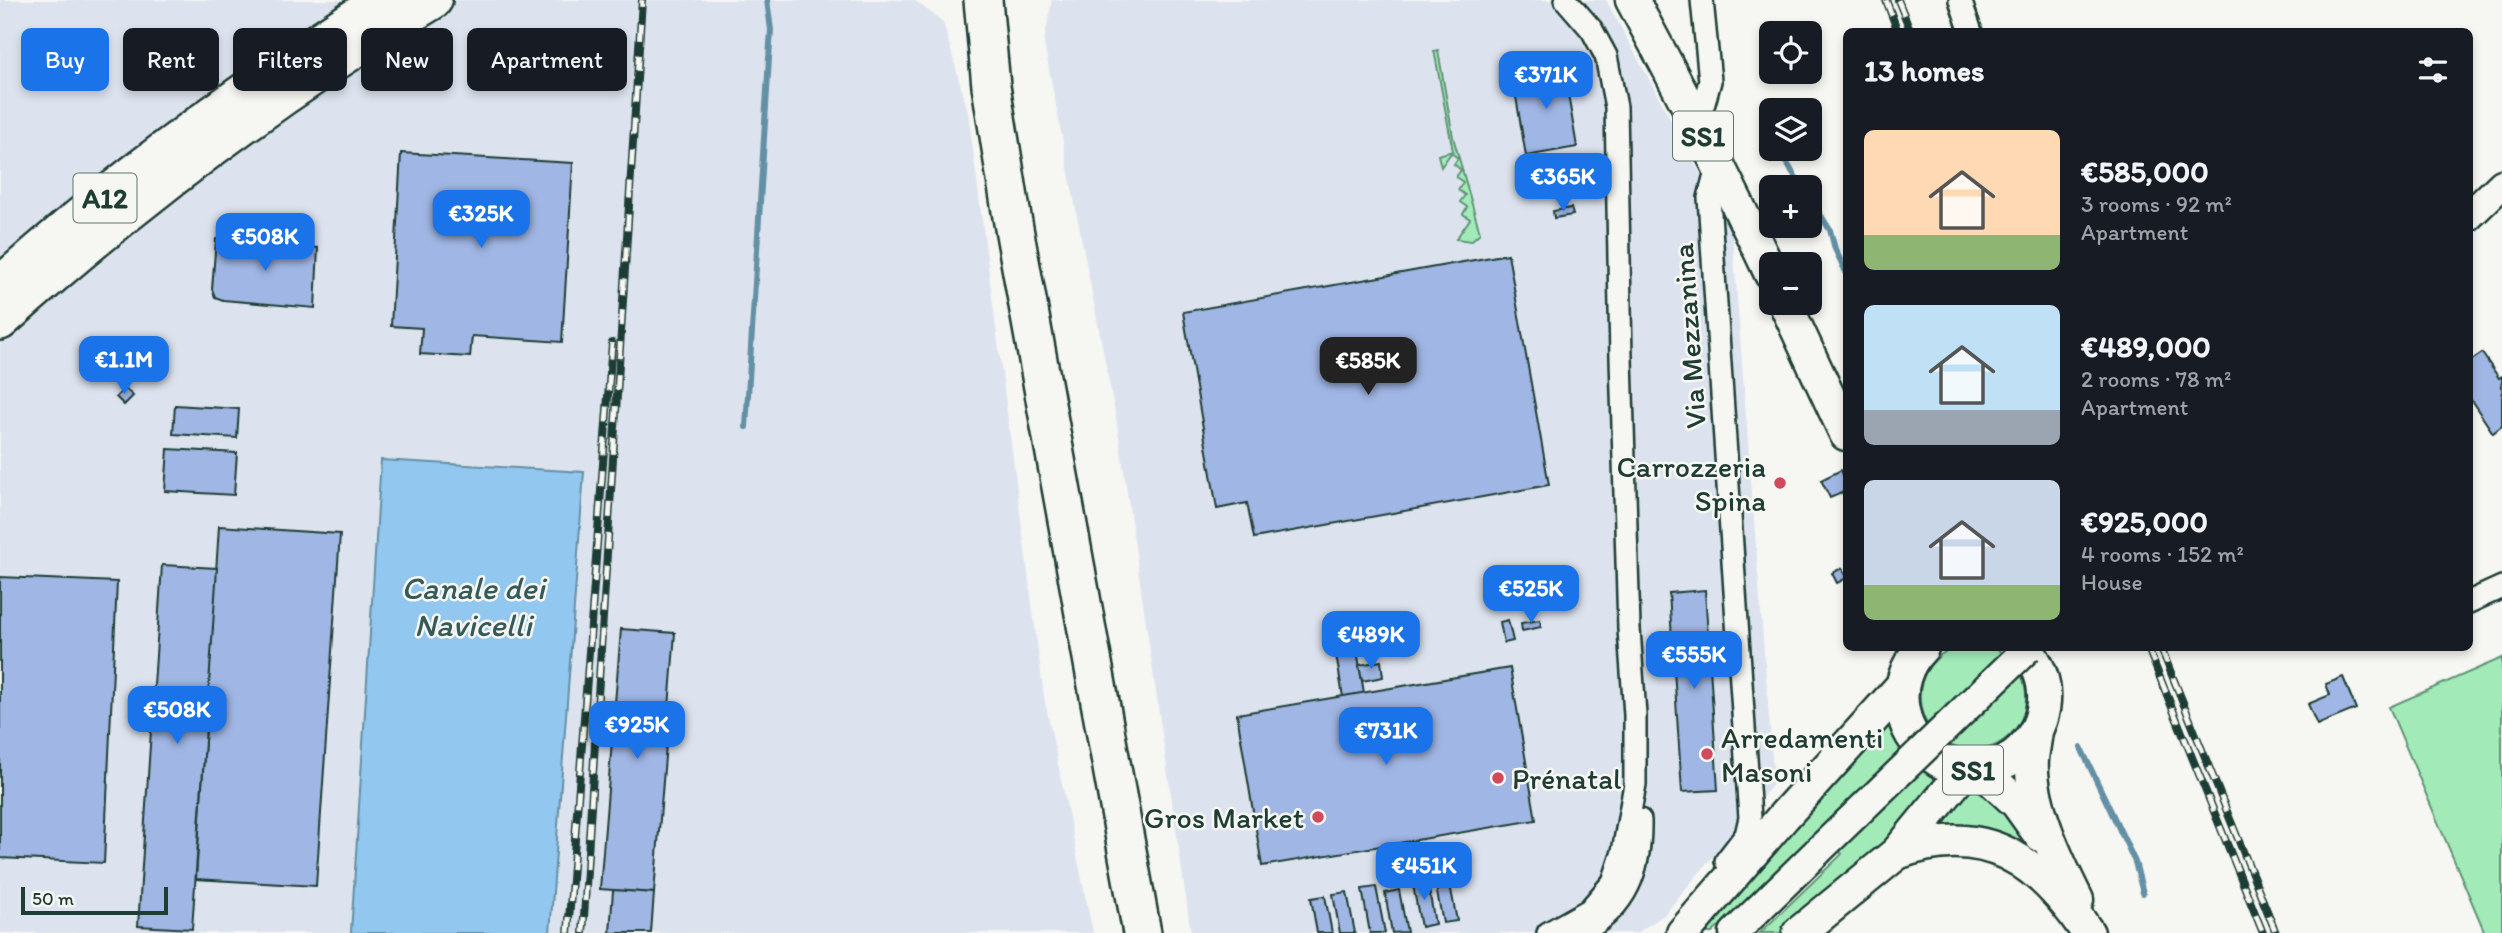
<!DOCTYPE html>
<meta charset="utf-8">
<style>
body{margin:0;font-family:Itim,sans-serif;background:#20242c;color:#f1f3f6;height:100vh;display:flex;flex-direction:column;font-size:26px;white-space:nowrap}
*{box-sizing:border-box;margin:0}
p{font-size:23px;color:#9ea1a6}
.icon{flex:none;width:38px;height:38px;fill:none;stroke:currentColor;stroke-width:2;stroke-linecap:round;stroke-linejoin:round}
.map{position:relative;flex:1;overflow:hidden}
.side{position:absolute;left:1843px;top:28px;width:630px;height:623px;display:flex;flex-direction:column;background:#171b24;border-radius:10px;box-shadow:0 4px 10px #0003}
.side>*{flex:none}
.top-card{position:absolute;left:21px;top:28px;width:665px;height:63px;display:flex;gap:14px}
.fabs{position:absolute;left:1759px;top:21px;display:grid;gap:14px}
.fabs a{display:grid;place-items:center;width:63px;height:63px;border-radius:10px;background:#171b24;box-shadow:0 4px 10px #0003;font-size:35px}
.scale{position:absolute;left:21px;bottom:18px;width:147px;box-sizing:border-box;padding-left:7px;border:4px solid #1f3d34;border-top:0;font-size:19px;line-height:24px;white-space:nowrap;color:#1f3d34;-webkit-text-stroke:5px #f6f6f2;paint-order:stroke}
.price{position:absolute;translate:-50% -60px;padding:0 16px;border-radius:14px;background:#1a73e8;color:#fff;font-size:23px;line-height:46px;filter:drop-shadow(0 2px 4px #0008)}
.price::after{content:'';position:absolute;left:50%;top:42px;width:21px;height:16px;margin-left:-10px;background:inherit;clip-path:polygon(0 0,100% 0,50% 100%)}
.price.active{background:#222;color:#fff}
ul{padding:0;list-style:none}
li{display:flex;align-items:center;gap:21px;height:175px;padding:0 21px}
li span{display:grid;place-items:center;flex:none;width:196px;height:140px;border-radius:10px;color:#555}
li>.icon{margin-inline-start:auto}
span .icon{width:84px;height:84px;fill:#fffc;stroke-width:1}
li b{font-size:30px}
h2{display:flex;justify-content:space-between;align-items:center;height:84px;padding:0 21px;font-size:30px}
.chip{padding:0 24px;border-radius:10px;background:#171b24;box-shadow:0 4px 10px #0003;font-size:24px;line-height:63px}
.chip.active{background:#1a73e8;color:#fff}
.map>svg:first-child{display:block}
.built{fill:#dce3ee}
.green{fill:#a2ebb9;stroke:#609476;stroke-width:2}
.water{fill:#92c7ef;stroke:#6490a4;stroke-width:2}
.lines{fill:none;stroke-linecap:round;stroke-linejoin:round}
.stream{stroke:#6490a4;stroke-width:6}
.building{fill:#a0b6e4;stroke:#1f3d34;stroke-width:2}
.street-casing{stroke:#1f3d34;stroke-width:26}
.secondary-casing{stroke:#1f3d34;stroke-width:33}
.primary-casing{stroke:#1f3d34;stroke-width:37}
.highway-casing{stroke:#1f3d34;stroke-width:42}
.street{stroke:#f6f6f2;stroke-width:21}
.secondary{stroke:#f6f6f2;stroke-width:28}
.primary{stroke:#f6f6f2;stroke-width:32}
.highway{stroke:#f6f6f2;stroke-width:37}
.rail-casing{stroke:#1f3d34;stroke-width:8}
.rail{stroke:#f6f6f2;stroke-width:5;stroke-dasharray:16;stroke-linecap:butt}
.secondary-bridge-casing{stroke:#1f3d34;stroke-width:33;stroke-linecap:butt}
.secondary-bridge{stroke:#f6f6f2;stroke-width:28}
.poi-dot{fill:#d1495b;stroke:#f6f6f2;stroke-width:2.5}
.labels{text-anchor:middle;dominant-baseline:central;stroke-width:5;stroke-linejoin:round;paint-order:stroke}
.shield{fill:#f6f6f2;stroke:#60746d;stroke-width:2}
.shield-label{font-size:28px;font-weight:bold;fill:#1f3d34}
.street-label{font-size:30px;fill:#1f3d34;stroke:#f6f6f2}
.poi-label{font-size:30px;fill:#1f3d34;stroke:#f6f6f2;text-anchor:end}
.water-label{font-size:32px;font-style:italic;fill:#365959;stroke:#f6f6f2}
</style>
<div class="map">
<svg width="2502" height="933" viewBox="0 0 2502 933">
<rect width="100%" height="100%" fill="#f6f6f2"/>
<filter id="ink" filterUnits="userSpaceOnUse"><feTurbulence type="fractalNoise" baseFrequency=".0143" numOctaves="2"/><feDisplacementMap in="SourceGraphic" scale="14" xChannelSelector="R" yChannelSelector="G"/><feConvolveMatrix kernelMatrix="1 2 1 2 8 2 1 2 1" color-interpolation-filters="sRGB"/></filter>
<g filter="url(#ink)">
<g class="built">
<path d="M0,0H914L943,22L968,112L1044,697L1093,933H550L584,473L381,461L351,933H0Z"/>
<path d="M1052,0H1606L1732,232L1774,783L1664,915L1637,933H1191L1117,423L1044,43Z"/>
</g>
<g class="green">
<path d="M1438,50L1453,137L1480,233L1471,241L1456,239L1470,219L1463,214L1467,207L1460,202L1465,195L1458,190L1463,182L1456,177L1461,170L1454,164L1458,158L1451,153L1441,167L1438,155L1453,151L1435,55L1434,51Z"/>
<circle cx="1973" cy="697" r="53"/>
<path d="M2502,658V933H2485L2389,707Z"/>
<path d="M1886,715C1898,747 1916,767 1945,784L1925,811L1787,933H1760L1842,854L1821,830L1712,933H1693Z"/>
<path d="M1976,790L1988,791L2021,827L2043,869L1929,833L1967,792Z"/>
</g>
<path class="water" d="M381,460L584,472L550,933H351Z"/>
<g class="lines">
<g class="stream">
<path d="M1783,157L1802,187"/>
<path d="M1810,198L1830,230L1835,249L1846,272"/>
<path d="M746,427L769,58L771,30L767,0"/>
<path d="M2081,748L2135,862L2143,893"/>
</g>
</g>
<g class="building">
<path d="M1562,59L1577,147L1526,156L1515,91L1527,88L1536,75L1534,64Z"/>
<path d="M401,153L573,163L562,342L472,336L470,357L420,354L422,328L391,326Z"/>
<path d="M1571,208L1573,215L1554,218L1553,211Z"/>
<path d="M216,239L318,248L315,308L223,300L215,297L212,289Z"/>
<path d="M1508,254L1549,485L1254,538L1247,503L1217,509L1183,312Z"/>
<path d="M2482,353L2499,378L2502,376V426L2493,433L2469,397V362Z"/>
<path d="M125,388L133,396L124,405L116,397Z"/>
<path d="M175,405L239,409L237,438L173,434Z"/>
<path d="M168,449L237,453L234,495L165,491Z"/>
<path d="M1841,470L1846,482V491L1830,498L1821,480Z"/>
<path d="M219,526L340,534L316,886L196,879Z"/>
<path d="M162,565L217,568L192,929L138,926Z"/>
<path d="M1842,568L1846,578L1837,583L1832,573Z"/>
<path d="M0,577L117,582L104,863L0,858Z"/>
<path d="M1705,590L1718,790L1682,792L1669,593Z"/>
<path d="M1508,620L1513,641L1504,643L1500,622Z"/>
<path d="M1540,620L1541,627L1522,631L1521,623Z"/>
<path d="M621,629L675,633L654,893L600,889Z"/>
<path d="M1357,650L1364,693L1343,697L1336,654Z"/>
<path d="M1381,661L1383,677L1362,681L1359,665Z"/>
<path d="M1510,668L1536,820L1262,866L1237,714Z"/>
<path d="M2343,677L2356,709L2317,725L2308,704L2330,695L2326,684Z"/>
<path d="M1448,874L1457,921L1443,923L1434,877Z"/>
<path d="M1427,878L1435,924L1421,927L1412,880Z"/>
<path d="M1376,887L1385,933H1370L1362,889Z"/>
<path d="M613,890L654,893L651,933H610Z"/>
<path d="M1399,890L1407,932L1392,933L1385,893Z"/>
<path d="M1347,892L1355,933H1340L1333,894Z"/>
<path d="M1325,896L1332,933H1317L1311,898Z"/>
</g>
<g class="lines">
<defs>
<g id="street">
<path d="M1960,0L1971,32"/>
<path d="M1694,120L1704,103L1710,81L1702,0"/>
<path d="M1718,162L1709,198L1750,818L1746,835L1726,861"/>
<path d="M2469,602L2502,587"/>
<path d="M1548,933L1589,910L1613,882L1623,852L1635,784V715L1629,629L1621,358L1616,107L1606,56L1592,30L1566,0"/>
<path d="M1581,933C1627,907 1641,871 1640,820"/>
</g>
<g id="secondary">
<path d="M2469,216L2502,184"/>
<path d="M1734,933L1818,851"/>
</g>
<g id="primary">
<path d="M1632,0C1681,90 1727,181 1771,274"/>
<path d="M1785,303L1846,434"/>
<path d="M1922,648C1906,664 1898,688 1903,711C1906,727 1914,742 1927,752C1994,810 2084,717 2025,648"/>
<path d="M2036,731C2035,740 2033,750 2032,759C2029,802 2058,862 2077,900"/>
<path d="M1980,769L2017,803L2040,835"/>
<path d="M1897,853C1985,820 2041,862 2088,933"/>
<path d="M1683,933L1784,816L1902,686"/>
<path d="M1799,933L1897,853L1966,769"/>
</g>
<g id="highway">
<path d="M983,0L991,86L1012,217L1142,933"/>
<path d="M0,286C118,179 248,85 383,0"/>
<path d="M0,321C134,201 278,92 433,0"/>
</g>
</defs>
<use href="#street" class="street-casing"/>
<use href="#secondary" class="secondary-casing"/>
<use href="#primary" class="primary-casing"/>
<use href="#highway" class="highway-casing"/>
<use href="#street" class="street"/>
<use href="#secondary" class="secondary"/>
<use href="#primary" class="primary"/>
<use href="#highway" class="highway"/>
<defs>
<g id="rail">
<path d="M1886,0L1898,32"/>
<path d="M1898,0L1911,32"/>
<path d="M2148,648L2263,933"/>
<path d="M2161,648L2276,933"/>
<path d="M568,933L612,343"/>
<path d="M583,933L642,0"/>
</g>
</defs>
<use href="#rail" class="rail-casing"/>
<use href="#rail" class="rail"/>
<defs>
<path id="secondary-bridge" d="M1818,851L2028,648"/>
</defs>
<use href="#secondary-bridge" class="secondary-bridge-casing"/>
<use href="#secondary-bridge" class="secondary-bridge"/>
</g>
</g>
<g class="poi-dot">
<circle cx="1780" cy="483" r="7"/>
<circle cx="1707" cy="754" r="7"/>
<circle cx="1498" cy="778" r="7"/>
<circle cx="1318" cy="817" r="7"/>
</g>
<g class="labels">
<g class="shield">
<rect x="1673" y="111.5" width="60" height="49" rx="5"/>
<rect x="73.5" y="173.5" width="63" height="49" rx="5"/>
<rect x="1943" y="745.5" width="60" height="49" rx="5"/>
</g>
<g class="shield-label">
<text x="1703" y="136">SS1</text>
<text x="105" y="198">A12</text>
<text x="1973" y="770">SS1</text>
</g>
<g class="street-label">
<text transform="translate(1689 336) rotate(-94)">Via Mezzanina</text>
</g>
<g class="poi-label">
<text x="1766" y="466">Carrozzeria<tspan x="1766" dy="34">Spina</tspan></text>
<text x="1721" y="737" text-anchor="start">Arredamenti<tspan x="1721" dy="34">Masoni</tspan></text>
<text x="1512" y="778" text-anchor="start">Prénatal</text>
<text x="1304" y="817">Gros Market</text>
</g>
<g class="water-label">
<text x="473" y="588">Canale dei<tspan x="473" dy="37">Navicelli</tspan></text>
</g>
</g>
</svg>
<div class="fabs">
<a><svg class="icon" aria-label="locate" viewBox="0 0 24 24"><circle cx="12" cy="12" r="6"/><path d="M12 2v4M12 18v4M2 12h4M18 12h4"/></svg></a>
<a><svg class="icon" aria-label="layers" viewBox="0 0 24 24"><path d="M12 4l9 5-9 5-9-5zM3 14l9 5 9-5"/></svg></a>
<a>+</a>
<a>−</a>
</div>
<div class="scale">50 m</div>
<b class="price" style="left:1546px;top:111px">€371K</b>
<b class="price" style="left:1563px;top:213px">€365K</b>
<b class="price" style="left:481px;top:250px">€325K</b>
<b class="price" style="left:265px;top:273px">€508K</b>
<b class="price" style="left:124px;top:396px">€1.1M</b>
<b class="price active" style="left:1368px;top:397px">€585K</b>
<b class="price" style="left:1531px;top:625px">€525K</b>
<b class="price" style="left:1371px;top:671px">€489K</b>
<b class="price" style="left:1694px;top:691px">€555K</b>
<b class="price" style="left:177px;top:746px">€508K</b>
<b class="price" style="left:637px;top:761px">€925K</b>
<b class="price" style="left:1386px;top:767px">€731K</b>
<b class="price" style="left:1424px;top:902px">€451K</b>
<div class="top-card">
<a class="chip active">Buy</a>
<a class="chip">Rent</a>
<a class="chip">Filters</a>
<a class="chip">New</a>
<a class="chip">Apartment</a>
</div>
<section class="side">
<h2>13 homes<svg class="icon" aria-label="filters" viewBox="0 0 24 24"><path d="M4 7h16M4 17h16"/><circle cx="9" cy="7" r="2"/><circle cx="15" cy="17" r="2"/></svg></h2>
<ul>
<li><span style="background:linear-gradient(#ffd9b3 75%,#8fb573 0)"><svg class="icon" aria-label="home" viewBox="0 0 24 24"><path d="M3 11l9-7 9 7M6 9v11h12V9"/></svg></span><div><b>€585,000</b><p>3 rooms · 92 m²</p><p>Apartment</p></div></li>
<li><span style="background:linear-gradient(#bfe0f5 75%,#9aa5b1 0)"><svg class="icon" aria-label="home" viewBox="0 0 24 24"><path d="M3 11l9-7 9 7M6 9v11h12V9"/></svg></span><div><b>€489,000</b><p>2 rooms · 78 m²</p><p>Apartment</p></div></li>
<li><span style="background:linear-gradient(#c9d6e8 75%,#8fb573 0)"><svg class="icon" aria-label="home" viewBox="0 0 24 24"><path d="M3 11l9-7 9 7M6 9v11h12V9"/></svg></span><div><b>€925,000</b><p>4 rooms · 152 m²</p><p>House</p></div></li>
</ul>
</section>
</div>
